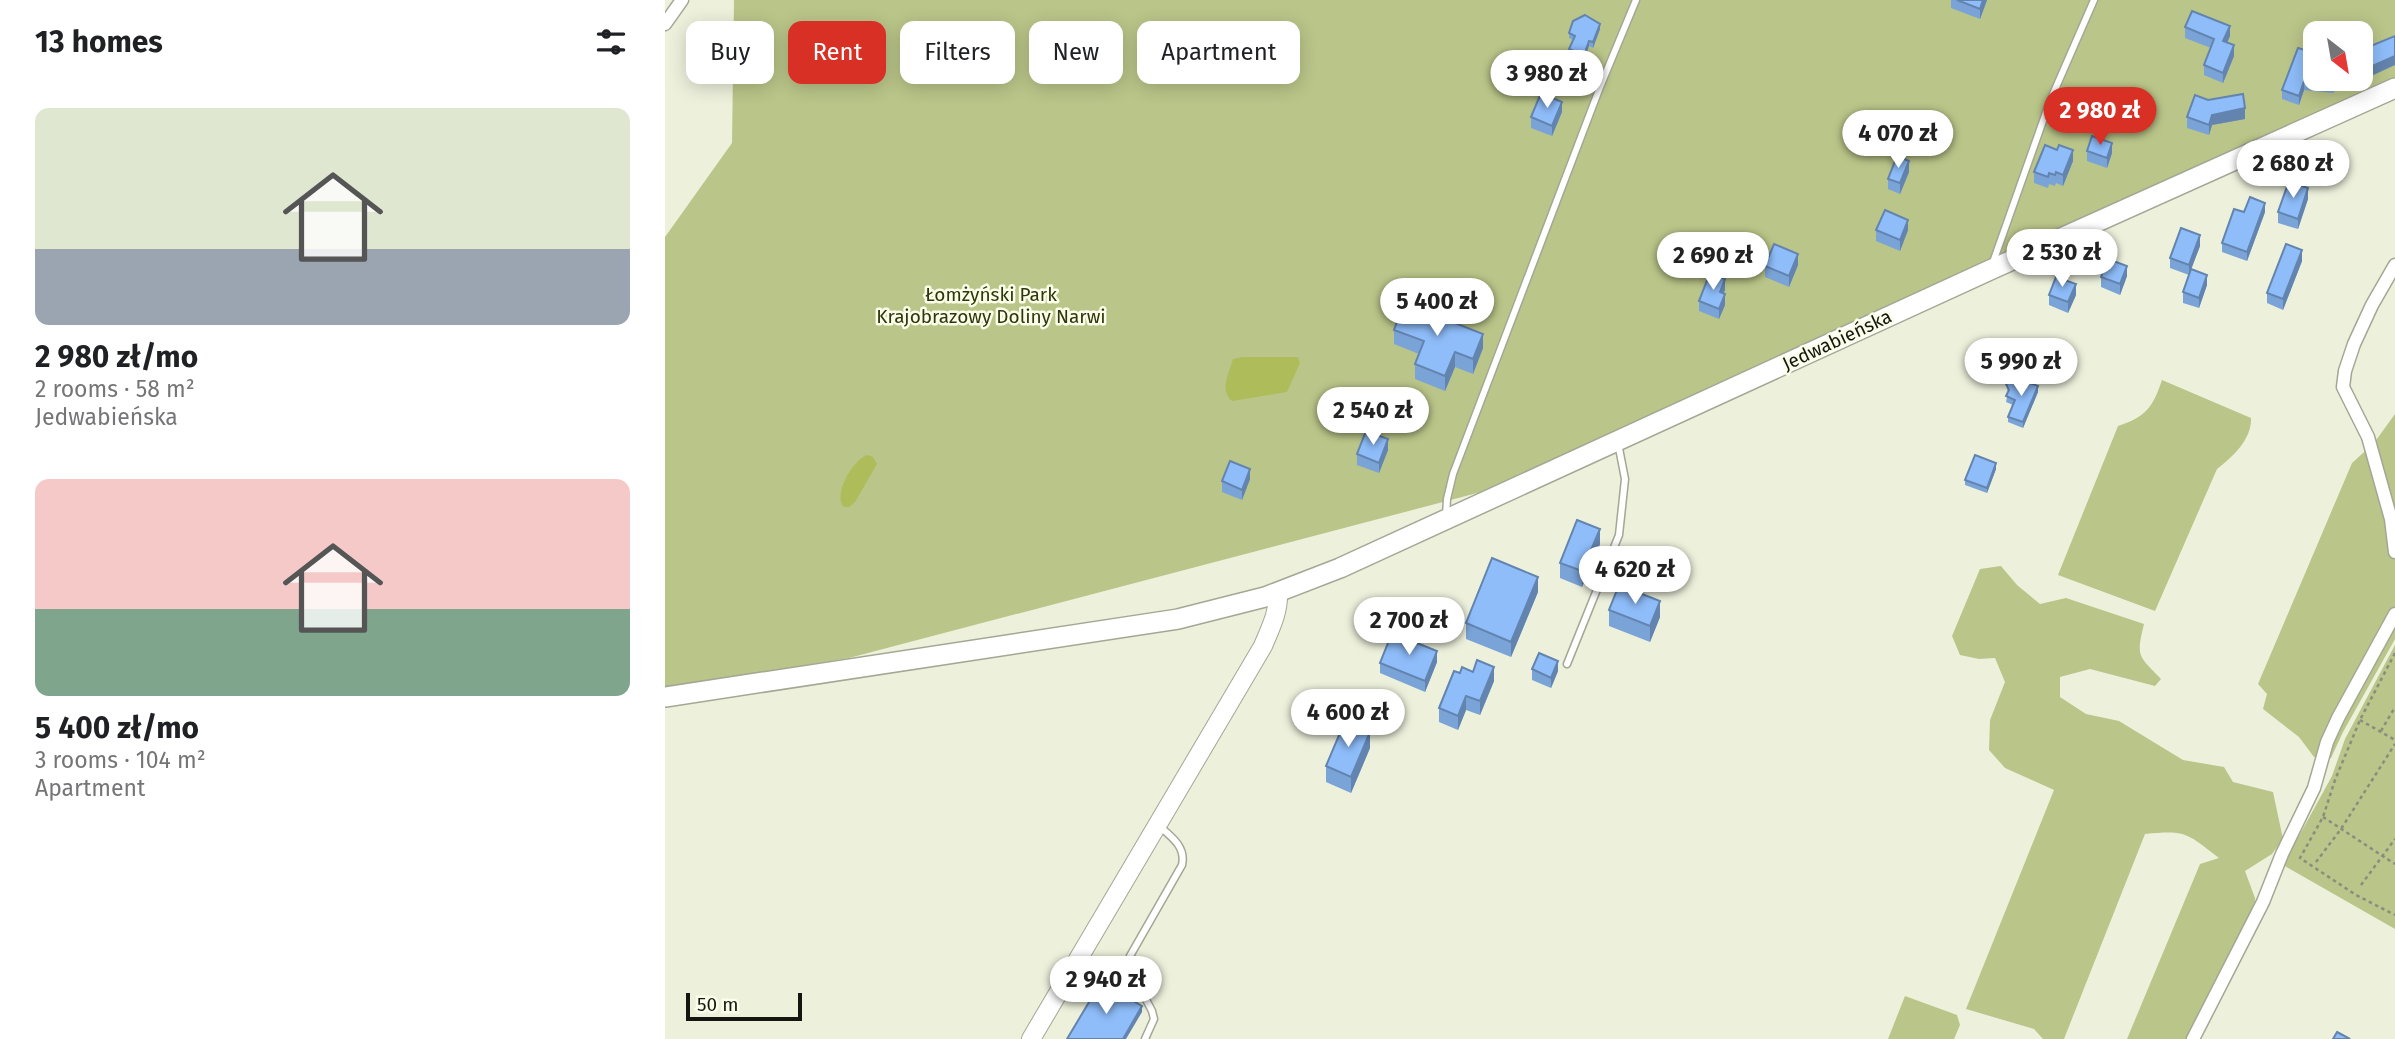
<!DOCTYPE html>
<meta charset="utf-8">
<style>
body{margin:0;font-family:"Fira Sans",sans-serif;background:#f6f6f6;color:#202124;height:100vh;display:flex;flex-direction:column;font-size:26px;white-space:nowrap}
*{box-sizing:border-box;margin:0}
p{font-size:23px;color:#757577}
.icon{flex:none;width:38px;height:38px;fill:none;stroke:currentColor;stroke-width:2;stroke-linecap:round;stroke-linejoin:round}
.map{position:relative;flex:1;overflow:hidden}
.details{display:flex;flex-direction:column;background:#fff;width:665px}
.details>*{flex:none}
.top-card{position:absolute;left:21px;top:21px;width:665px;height:63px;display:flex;gap:14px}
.needle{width:46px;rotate:149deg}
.fabs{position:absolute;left:1638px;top:21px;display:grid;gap:14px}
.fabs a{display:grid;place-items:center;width:70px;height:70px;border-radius:14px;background:#fff;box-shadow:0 4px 18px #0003;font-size:35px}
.scale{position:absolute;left:21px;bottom:18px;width:116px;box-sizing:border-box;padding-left:7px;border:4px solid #14160f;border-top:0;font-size:19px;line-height:24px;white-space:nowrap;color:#14160f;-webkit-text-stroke:5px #fafee9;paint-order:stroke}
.price{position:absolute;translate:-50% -60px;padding:0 16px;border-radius:24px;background:#fff;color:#222;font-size:23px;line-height:46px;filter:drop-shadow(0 2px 4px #0008)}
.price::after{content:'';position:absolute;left:50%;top:42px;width:21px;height:16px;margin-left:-10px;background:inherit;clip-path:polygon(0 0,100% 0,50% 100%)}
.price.selected{background:#d93025;color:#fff}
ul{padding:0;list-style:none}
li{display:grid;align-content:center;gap:14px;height:371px;padding:0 35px}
li span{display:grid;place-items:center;height:217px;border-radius:14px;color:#555}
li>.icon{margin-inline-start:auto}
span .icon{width:126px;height:126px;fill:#fffc;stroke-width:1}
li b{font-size:30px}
h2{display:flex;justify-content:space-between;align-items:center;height:84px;padding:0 35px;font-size:30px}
.pill{padding:0 24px;border-radius:14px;background:#fff;box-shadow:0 4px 18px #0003;font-size:24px;line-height:63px}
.pill.selected{background:#d93025;color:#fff}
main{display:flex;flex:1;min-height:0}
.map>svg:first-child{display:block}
.green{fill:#bac589;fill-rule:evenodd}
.water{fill:#aebd59}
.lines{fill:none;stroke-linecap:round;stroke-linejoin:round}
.service-casing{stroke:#a3a794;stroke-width:9}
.minor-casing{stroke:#a3a794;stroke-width:15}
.secondary-casing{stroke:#a3a794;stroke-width:20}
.primary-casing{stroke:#a3a794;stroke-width:22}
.path{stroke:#8a8d7e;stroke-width:2.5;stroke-dasharray:3.5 3.5;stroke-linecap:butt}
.service{stroke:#fff;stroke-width:6}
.minor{stroke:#fff;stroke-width:12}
.secondary{stroke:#fff;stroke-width:18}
.primary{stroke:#fff;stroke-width:19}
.wall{fill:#7aa3d7}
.shaded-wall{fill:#6384af}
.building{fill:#8ebdfa;stroke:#6384af;stroke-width:2}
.labels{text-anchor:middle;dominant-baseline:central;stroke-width:5;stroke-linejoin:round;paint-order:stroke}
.park-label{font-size:19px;fill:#30360b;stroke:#fafee9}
.street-label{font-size:19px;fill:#14160f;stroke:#fafee9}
</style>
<main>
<section class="details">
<h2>13 homes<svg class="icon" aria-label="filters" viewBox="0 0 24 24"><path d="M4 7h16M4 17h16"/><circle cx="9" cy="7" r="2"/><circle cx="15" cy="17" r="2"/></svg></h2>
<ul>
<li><span style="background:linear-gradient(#dfe7d0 65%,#9aa5b1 0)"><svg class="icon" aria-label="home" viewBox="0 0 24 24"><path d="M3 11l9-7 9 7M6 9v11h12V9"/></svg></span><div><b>2 980 zł/mo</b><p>2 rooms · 58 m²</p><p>Jedwabieńska</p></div></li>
<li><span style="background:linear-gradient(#f6c9c9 60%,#7fa58c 0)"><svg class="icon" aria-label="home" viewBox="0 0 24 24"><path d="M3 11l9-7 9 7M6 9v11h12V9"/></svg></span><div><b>5 400 zł/mo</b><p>3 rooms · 104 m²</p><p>Apartment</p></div></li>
</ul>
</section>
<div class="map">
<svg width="1730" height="1039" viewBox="0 0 1730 1039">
<rect width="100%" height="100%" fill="#edf1dc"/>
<g class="green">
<path d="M69,0H1730V99L1510,180L816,492L184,658L0,688V237L67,143ZM1650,33H1696V79H1650Z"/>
<path d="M1497,380L1586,418C1587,439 1568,457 1552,469L1490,611L1393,575L1453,426C1481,417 1488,407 1497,380Z"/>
<path d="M1730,414V639L1678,732L1666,758L1649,757L1634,737L1598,709L1602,694L1593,684L1687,463L1709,443Z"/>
<path d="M1336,566L1352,585L1375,604L1401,598L1479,624C1471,657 1473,655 1496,679L1490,686L1425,669L1395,677V697L1421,714L1454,721L1518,760L1559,767L1568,782L1608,792L1618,839L1607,854L1580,871L1590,898V910L1522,1039H1462L1535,864L1554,858C1521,833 1522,830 1480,834L1399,1039H1378L1369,1029L1301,1009L1389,790L1340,768L1324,750L1325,720L1340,682L1330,658L1314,659L1295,655L1287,636L1315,569Z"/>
<path d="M1730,645V929L1618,865L1667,776L1680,739Z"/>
<path d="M1240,996L1292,1015L1295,1025L1289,1039H1223Z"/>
</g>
<g class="water">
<path d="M577,357H633L635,363L622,392L567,401C554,389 564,374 568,359Z"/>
<path d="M202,455L208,457L212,464L190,502L184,507H179C167,495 188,460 202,455Z"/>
</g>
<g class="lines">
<defs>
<g id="service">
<path d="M1327,265L1385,101L1429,0"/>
<path d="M781,516L782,499L788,474L935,87L971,0"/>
<path d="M902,664L954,535L960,479L953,443"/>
<path d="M480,1039L489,1019L487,1011L465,969V956L517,865C521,847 507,837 494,826"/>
</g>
<g id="minor">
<path d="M0,24L17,0"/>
<path d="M1730,265L1707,305L1689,344L1680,371L1678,387L1703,437L1726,519L1730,552"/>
<path d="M1528,1039L1598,902L1617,854L1649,788L1662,742L1673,718L1730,614"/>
</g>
<path id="secondary" d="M366,1039L598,646C605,629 614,612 613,593"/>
<path id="primary" d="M0,697L513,619L600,597L675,568L1325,270L1730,88"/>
</defs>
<use href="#service" class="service-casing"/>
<use href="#minor" class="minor-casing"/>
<use href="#secondary" class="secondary-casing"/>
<use href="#primary" class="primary-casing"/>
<g class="path">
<path d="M1730,653L1695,720L1670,780L1658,817L1635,858L1691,895L1730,915"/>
<path d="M1695,720L1730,740"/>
<path d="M1716,731L1730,707"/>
<path d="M1658,817L1730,864"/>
<path d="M1651,862L1676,829L1730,744"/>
<path d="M1696,885L1730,839"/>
</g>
<use href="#service" class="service"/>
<use href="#minor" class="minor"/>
<use href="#secondary" class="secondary"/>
<use href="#primary" class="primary"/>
</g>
<g class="wall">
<path d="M1286,0H1322L1315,19L1286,8Z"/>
<path d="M1520,27L1565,36L1562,43L1569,56L1558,83L1539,75V65L1546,48L1520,38Z"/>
<path d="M935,29L928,48L924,46L919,60L904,54V49L908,40L904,38V33Z"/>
<path d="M1633,48L1670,79L1669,93L1639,90L1634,105L1617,99V90Z"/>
<path d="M897,112L887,136L866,128V117Z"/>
<path d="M1522,117L1580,119L1547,125L1544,135L1522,128Z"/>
<path d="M1422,151L1447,153L1442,168L1422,161Z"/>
<path d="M1408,161L1398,186L1391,183L1390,186L1384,184L1383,188L1369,183V172Z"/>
<path d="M1244,172L1235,194L1223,189V179Z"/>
<path d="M1643,199L1633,229L1613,223V212Z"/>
<path d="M1579,212H1600L1582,261L1557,252V243Z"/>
<path d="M1211,230H1243L1235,251L1211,241Z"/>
<path d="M1535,246L1526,269L1542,285L1534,308L1518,303V292L1524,275L1505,268V258Z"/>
<path d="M1637,261L1618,310L1602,303V293Z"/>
<path d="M1133,265L1124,287L1100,277V266Z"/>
<path d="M1462,276L1455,295L1436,287V277Z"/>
<path d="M1060,290L1058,294L1060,305L1054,319L1034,311V301Z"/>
<path d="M1384,295H1411L1403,313L1384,305Z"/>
<path d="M729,330L818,348L808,374L790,367L780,391L750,379V364L754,354L729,344Z"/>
<path d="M1341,384L1373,392L1358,428L1343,422V417L1348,405L1341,402L1343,392Z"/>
<path d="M723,450L714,473L692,465V454Z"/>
<path d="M1331,469L1322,493L1300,485V480Z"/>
<path d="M585,479L577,500L557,492V481Z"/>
<path d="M935,544L917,587L895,578V563Z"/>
<path d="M873,592L846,657L801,639V623Z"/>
<path d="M944,610L995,617L985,642L944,626Z"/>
<path d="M772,662L760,692L715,673V663Z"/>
<path d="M867,669L893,671L886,688L867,680Z"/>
<path d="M795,673L829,681L815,715L801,710L793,730L774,722V708Z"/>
<path d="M705,748L686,793L661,782V766Z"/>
</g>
<g class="shaded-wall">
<path d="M1318,0H1322L1315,19V9Z"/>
<path d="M935,24V29L928,48V42Z"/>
<path d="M1565,26V36L1558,52V41Z"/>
<path d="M1700,35V44L1696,56V47Z"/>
<path d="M924,41V46L919,60V55Z"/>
<path d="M1569,45V56L1558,83V73Z"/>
<path d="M1730,56V65L1689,84V79H1696V71Z"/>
<path d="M1639,81V90L1634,105V96Z"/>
<path d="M897,102V112L887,136V126Z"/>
<path d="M1580,108V119L1547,125L1544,135V125L1547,115Z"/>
<path d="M1447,143V153L1442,168V158Z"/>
<path d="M1408,150V161L1398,186V175Z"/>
<path d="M1244,161V172L1235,194V183Z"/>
<path d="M1643,188V199L1633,229V219Z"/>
<path d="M1600,203V212L1582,261V252Z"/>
<path d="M1243,220V230L1235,251V240Z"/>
<path d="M1535,235V246L1524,275V265Z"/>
<path d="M1637,250V261L1618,310V299Z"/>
<path d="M1133,254V265L1124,287V276Z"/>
<path d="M1462,266V276L1455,295V284Z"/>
<path d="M1542,275V285L1534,308V298Z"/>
<path d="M1060,279V290L1055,302V292Z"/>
<path d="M1411,284V295L1403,313V302Z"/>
<path d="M1060,294V305L1054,319V309Z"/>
<path d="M818,334V348L808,374V359Z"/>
<path d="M790,352V367L780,391V376Z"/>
<path d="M1373,386V392L1358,428V422Z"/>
<path d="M723,439V450L714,473V463Z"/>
<path d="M1331,463V469L1322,493V488Z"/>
<path d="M585,469V479L577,500V490Z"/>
<path d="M935,529V544L917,587V571Z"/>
<path d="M873,577V592L846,657V642Z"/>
<path d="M995,601V617L985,642V626Z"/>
<path d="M772,651V662L760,692V681Z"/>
<path d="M893,661V671L886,688V678Z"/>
<path d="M829,667V681L815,715V701Z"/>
<path d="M801,696V710L793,730V716Z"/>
<path d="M705,732V748L686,793V777Z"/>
<path d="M477,1006V1012L461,1039H458Z"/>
</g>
<g class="building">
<path d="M1292,0H1318L1315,9Z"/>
<path d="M1527,11L1565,26L1558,41L1569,45L1558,73L1539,65L1549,39L1520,27Z"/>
<path d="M920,15L935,24L928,42L924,41L919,55L904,49L910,36L904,33L908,21Z"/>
<path d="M1659,23L1694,33H1656Z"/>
<path d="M1696,34L1700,35L1696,47Z"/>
<path d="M1730,36V56L1696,71V50Z"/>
<path d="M1633,48L1650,53V52V79H1669V84L1639,81L1634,96L1617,90Z"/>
<path d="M876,93L897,102L887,126L866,117Z"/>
<path d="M1578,94L1580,108L1547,115L1544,125L1522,117L1530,95L1543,100Z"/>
<path d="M1427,136L1447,143L1442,158L1422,151Z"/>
<path d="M1380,145L1392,150L1394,145L1408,150L1398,175L1391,172L1390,175L1384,173L1383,177L1369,172Z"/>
<path d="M1232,156L1244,161L1235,183L1223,179Z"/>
<path d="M1624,181L1643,188L1633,219L1613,212Z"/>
<path d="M1585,197L1600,203L1582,252L1557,243L1569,209L1579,212Z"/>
<path d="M1220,210L1243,220L1235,240L1211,230Z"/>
<path d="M1516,228L1535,235L1524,265L1505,258Z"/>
<path d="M1109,244L1133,254L1124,276L1100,266Z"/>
<path d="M1621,244L1637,250L1618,299L1602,293Z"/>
<path d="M1443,259L1462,266L1455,284L1436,277Z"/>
<path d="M1526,269L1542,275L1534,298L1518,292Z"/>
<path d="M1045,273L1060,279L1055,292L1060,294L1054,309L1034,301Z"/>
<path d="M1391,277L1411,284L1403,302L1384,295Z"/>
<path d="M739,303L818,334L808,359L790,352L780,376L750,364L759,341L729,330Z"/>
<path d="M1349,377L1373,386L1358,422L1343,417L1350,400L1341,396L1344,390L1341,384L1347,381Z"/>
<path d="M701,431L723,439L714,463L692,454Z"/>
<path d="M1310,455L1331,463L1322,488L1300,480Z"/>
<path d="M565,461L585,469L577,490L557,481Z"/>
<path d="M912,520L935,529L917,571L895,563Z"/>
<path d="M827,558L873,577L846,642L801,623Z"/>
<path d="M954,585L995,601L985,626L944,610Z"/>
<path d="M727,633L772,651L760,681L715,663Z"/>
<path d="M874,653L893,661L886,678L867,669Z"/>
<path d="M812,660L829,667L815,701L801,696L793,716L774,708L789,671L795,673L797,667L808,672Z"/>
<path d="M680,721L705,732L686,777L661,766Z"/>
<path d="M436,982L477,1006L458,1039H402Z"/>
<path d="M1672,1032L1685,1039H1668Z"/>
</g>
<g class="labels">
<g class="park-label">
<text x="326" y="294">Łomżyński Park<tspan x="326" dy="22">Krajobrazowy Doliny Narwi</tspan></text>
</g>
<g class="street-label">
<text transform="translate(1172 340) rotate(-25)">Jedwabieńska</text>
</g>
</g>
</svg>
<div class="fabs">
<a><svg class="needle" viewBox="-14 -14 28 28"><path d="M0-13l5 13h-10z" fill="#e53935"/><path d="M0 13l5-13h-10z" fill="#757577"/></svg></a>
</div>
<div class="scale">50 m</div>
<b class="price" style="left:882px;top:110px">3 980 zł</b>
<b class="price selected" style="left:1435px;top:147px">2 980 zł</b>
<b class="price" style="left:1233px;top:170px">4 070 zł</b>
<b class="price" style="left:1628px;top:200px">2 680 zł</b>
<b class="price" style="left:1397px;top:289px">2 530 zł</b>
<b class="price" style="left:1048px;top:292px">2 690 zł</b>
<b class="price" style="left:772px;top:338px">5 400 zł</b>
<b class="price" style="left:1356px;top:398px">5 990 zł</b>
<b class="price" style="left:708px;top:447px">2 540 zł</b>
<b class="price" style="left:970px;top:606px">4 620 zł</b>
<b class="price" style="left:744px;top:657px">2 700 zł</b>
<b class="price" style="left:683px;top:749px">4 600 zł</b>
<b class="price" style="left:441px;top:1016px">2 940 zł</b>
<div class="top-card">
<a class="pill">Buy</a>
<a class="pill selected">Rent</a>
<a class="pill">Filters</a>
<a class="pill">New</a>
<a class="pill">Apartment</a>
</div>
</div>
</main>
